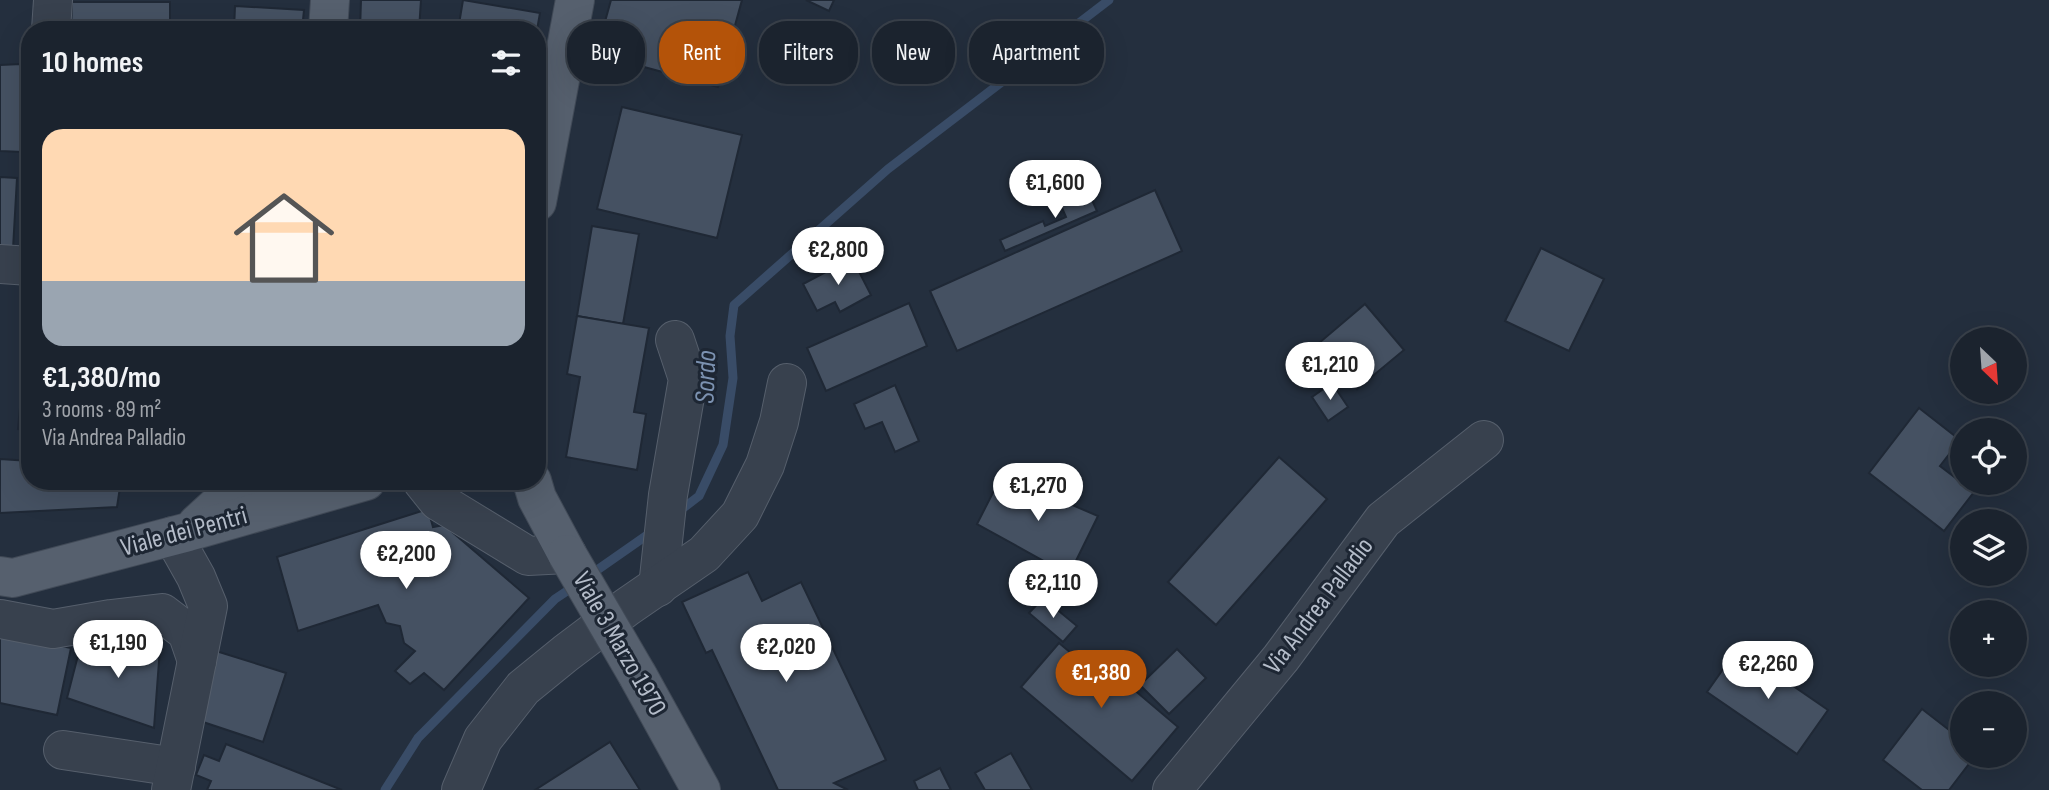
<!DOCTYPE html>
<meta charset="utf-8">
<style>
body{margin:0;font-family:"Sofia Sans Condensed",sans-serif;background:#282f3a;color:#f1f3f6;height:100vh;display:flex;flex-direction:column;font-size:26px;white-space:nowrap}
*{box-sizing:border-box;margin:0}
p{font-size:23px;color:#a0a4aa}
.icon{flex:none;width:38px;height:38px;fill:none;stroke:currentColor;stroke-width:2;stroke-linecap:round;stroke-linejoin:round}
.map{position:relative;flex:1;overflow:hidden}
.panel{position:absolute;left:21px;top:21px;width:525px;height:469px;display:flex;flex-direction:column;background:#1b232e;border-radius:28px;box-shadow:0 7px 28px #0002,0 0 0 2px #39404a}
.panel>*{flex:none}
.guide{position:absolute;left:567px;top:21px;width:665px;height:63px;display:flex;gap:14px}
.needle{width:46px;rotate:155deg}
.controls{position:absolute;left:1950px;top:327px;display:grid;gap:14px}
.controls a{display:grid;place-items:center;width:77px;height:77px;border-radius:50%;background:#1b232e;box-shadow:0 7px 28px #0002,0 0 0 2px #39404a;font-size:35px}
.price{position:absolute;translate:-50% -60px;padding:0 16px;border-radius:24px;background:#fff;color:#222;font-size:23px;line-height:46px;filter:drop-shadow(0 2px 4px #0008)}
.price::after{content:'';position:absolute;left:50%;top:42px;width:21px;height:16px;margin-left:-10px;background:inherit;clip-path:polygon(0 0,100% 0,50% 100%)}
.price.current{background:#b45309;color:#fff}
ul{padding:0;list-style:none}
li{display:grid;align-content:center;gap:14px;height:371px;padding:0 21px}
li+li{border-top:2px solid #39404a}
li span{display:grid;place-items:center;height:217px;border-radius:21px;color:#555}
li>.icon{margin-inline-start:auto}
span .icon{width:126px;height:126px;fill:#fffc;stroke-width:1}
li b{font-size:30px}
h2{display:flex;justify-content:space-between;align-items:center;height:84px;padding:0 21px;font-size:30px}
.pill{padding:0 24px;border-radius:28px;background:#1b232e;box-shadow:0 7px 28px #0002,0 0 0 2px #39404a;font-size:24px;line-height:63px}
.pill.current{background:#b45309;color:#fff}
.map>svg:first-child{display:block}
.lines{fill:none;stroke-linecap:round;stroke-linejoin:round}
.stream{stroke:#394c67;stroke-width:9}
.building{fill:#455162;stroke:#1f2835;stroke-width:2}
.minor-casing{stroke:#565f6c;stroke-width:40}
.major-casing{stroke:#414a57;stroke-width:40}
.minor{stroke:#38414e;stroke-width:38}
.major{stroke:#56606e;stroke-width:38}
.major-bridge-casing{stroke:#414a57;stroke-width:40;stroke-linecap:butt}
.major-bridge{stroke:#56606e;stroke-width:38}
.labels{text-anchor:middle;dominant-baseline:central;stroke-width:6;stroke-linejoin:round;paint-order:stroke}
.street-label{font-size:26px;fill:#b4bcc9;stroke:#1d2633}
.water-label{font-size:28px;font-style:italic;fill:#7c92b1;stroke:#1d2633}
</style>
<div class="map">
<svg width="2049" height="790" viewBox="0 0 2049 790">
<rect width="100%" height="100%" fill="#242f3e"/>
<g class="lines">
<g class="stream">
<path d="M678,512L699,496L723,445L733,378L730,336L734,305L888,169L1109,0"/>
<path d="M590,575L653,531"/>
<path d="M385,790L418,738L555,599L576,585"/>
</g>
</g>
<g class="building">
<path d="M361,0H421L419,30H360Z"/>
<path d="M463,0L540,13L537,30H458Z"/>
<path d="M611,0H742L718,87L596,54Z"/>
<path d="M806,0H834L829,11Z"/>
<path d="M72,2H170V30H71Z"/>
<path d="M235,6L304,10L302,30H234Z"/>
<path d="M21,64L22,152L0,151V65Z"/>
<path d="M622,107L742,135L717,238L597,209Z"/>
<path d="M0,177L17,178L13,249L0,248Z"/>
<path d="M1087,189L1097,211L1005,251L1000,240L1043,221L1045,226L1066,217L1059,201Z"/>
<path d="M1155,190L1182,251L957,351L930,291Z"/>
<path d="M592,226L639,234L623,324L577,316Z"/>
<path d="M1541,248L1604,279L1569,351L1505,321Z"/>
<path d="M852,258L871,295L840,312L835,302L817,311L803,284Z"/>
<path d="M909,303L927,346L826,391L807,348Z"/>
<path d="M1365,304L1404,350L1357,389L1319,343Z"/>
<path d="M577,316L649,328L634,412L646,414L637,470L566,457L580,377L567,374Z"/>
<path d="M26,346H30V430L18,429Z"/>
<path d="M1332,383L1348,407L1328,421L1312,397Z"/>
<path d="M895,385L919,441L895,452L882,422L865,429L854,404Z"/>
<path d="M1919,408L1960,440L1940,466L1974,492L1944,531L1869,473Z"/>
<path d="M1279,457L1327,499L1216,625L1168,582Z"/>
<path d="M0,459L30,461V481H121L117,507L0,513Z"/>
<path d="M1002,475L1098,516L1069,575L977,524Z"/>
<path d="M428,509L433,527L444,525L529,598L444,690L424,673L410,684L395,671L415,651L404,643L400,626L386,623L378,605L298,631L277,557Z"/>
<path d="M748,572L762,601L801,582L886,760L834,783L848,790H778L712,650L706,653L682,602Z"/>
<path d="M1043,598L1077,626L1063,642L1029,613Z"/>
<path d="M0,633L71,648L57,715L0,703Z"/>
<path d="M82,640L160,648L154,728L67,698Z"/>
<path d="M1059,643L1084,664L1093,655L1178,727L1132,781L1021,687Z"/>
<path d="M1738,648L1828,710L1797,754L1707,692Z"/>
<path d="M1177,649L1206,678L1169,714L1140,685Z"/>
<path d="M216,651L286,673L263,742L194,719Z"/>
<path d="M1922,709L1962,740V756H1975L1949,790H1922L1883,760Z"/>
<path d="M610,742L640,790H535Z"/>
<path d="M226,744L342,790H207L211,781L196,775L204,755L219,761Z"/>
<path d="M1011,753L1032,790H985L975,773Z"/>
<path d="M940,768L951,790H918L914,781Z"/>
</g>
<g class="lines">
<defs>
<g id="minor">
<path d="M51,30L53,0"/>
<path d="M0,264L30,266"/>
<path d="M422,481L438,501L528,556L567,554"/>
<path d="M658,587L668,495L688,379L675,340"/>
<path d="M0,619L53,629L111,619L162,613L187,632L197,661"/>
<path d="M63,750L176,767"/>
<path d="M171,790L208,606L196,577L173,536"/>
<path d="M461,790L483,739L523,688L566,653L627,607L704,554L740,515L765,465L779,422L787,383"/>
<path d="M1172,790L1281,658L1383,520L1484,440"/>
</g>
<g id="major">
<path d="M328,30L330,0"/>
<path d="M537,202L575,0"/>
<path d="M532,481L537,498L567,554"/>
<path d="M197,524L244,481"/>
<path d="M0,576L13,578L47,569L188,532L366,481"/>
<path d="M638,676L701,790"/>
</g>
</defs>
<use href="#minor" class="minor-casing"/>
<use href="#major" class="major-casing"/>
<use href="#minor" class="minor"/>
<use href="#major" class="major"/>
<defs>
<path id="major-bridge" d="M567,554L638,676"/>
</defs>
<use href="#major-bridge" class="major-bridge-casing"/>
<use href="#major-bridge" class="major-bridge"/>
</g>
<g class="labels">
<g class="street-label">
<text transform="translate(184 532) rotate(-15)">Viale dei Pentri</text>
<text transform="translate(1319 606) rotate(-53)">Via Andrea Palladio</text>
<text transform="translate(619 644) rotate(60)">Viale 3 Marzo 1970</text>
</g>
<g class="water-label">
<text transform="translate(706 377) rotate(-88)">Sordo</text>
</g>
</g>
</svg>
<div class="controls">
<a><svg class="needle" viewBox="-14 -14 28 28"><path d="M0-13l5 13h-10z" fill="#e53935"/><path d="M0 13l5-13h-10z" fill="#a0a4aa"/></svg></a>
<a><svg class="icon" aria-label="locate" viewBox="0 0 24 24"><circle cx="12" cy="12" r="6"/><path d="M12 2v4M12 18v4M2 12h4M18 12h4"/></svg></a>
<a><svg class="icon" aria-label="layers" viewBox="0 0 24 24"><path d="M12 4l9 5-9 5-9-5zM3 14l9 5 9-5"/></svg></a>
<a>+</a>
<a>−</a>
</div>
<b class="price" style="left:1055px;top:220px">€1,600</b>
<b class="price" style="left:838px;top:287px">€2,800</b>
<b class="price" style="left:1330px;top:402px">€1,210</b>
<b class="price" style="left:1038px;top:523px">€1,270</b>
<b class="price" style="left:406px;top:591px">€2,200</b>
<b class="price" style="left:1053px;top:620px">€2,110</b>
<b class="price" style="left:118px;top:680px">€1,190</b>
<b class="price" style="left:786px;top:684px">€2,020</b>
<b class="price" style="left:1768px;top:701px">€2,260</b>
<b class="price current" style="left:1101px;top:710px">€1,380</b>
<div class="guide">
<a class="pill">Buy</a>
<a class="pill current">Rent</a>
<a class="pill">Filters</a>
<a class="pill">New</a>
<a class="pill">Apartment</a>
</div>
<section class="panel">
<h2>10 homes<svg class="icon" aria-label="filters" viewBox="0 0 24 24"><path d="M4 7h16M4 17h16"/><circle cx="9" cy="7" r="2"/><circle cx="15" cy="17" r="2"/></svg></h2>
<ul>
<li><span style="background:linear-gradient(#ffd9b3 70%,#9aa5b1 0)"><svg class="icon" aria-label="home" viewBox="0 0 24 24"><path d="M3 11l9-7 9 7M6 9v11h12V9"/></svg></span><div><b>€1,380/mo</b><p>3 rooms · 89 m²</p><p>Via Andrea Palladio</p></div></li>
</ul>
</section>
</div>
